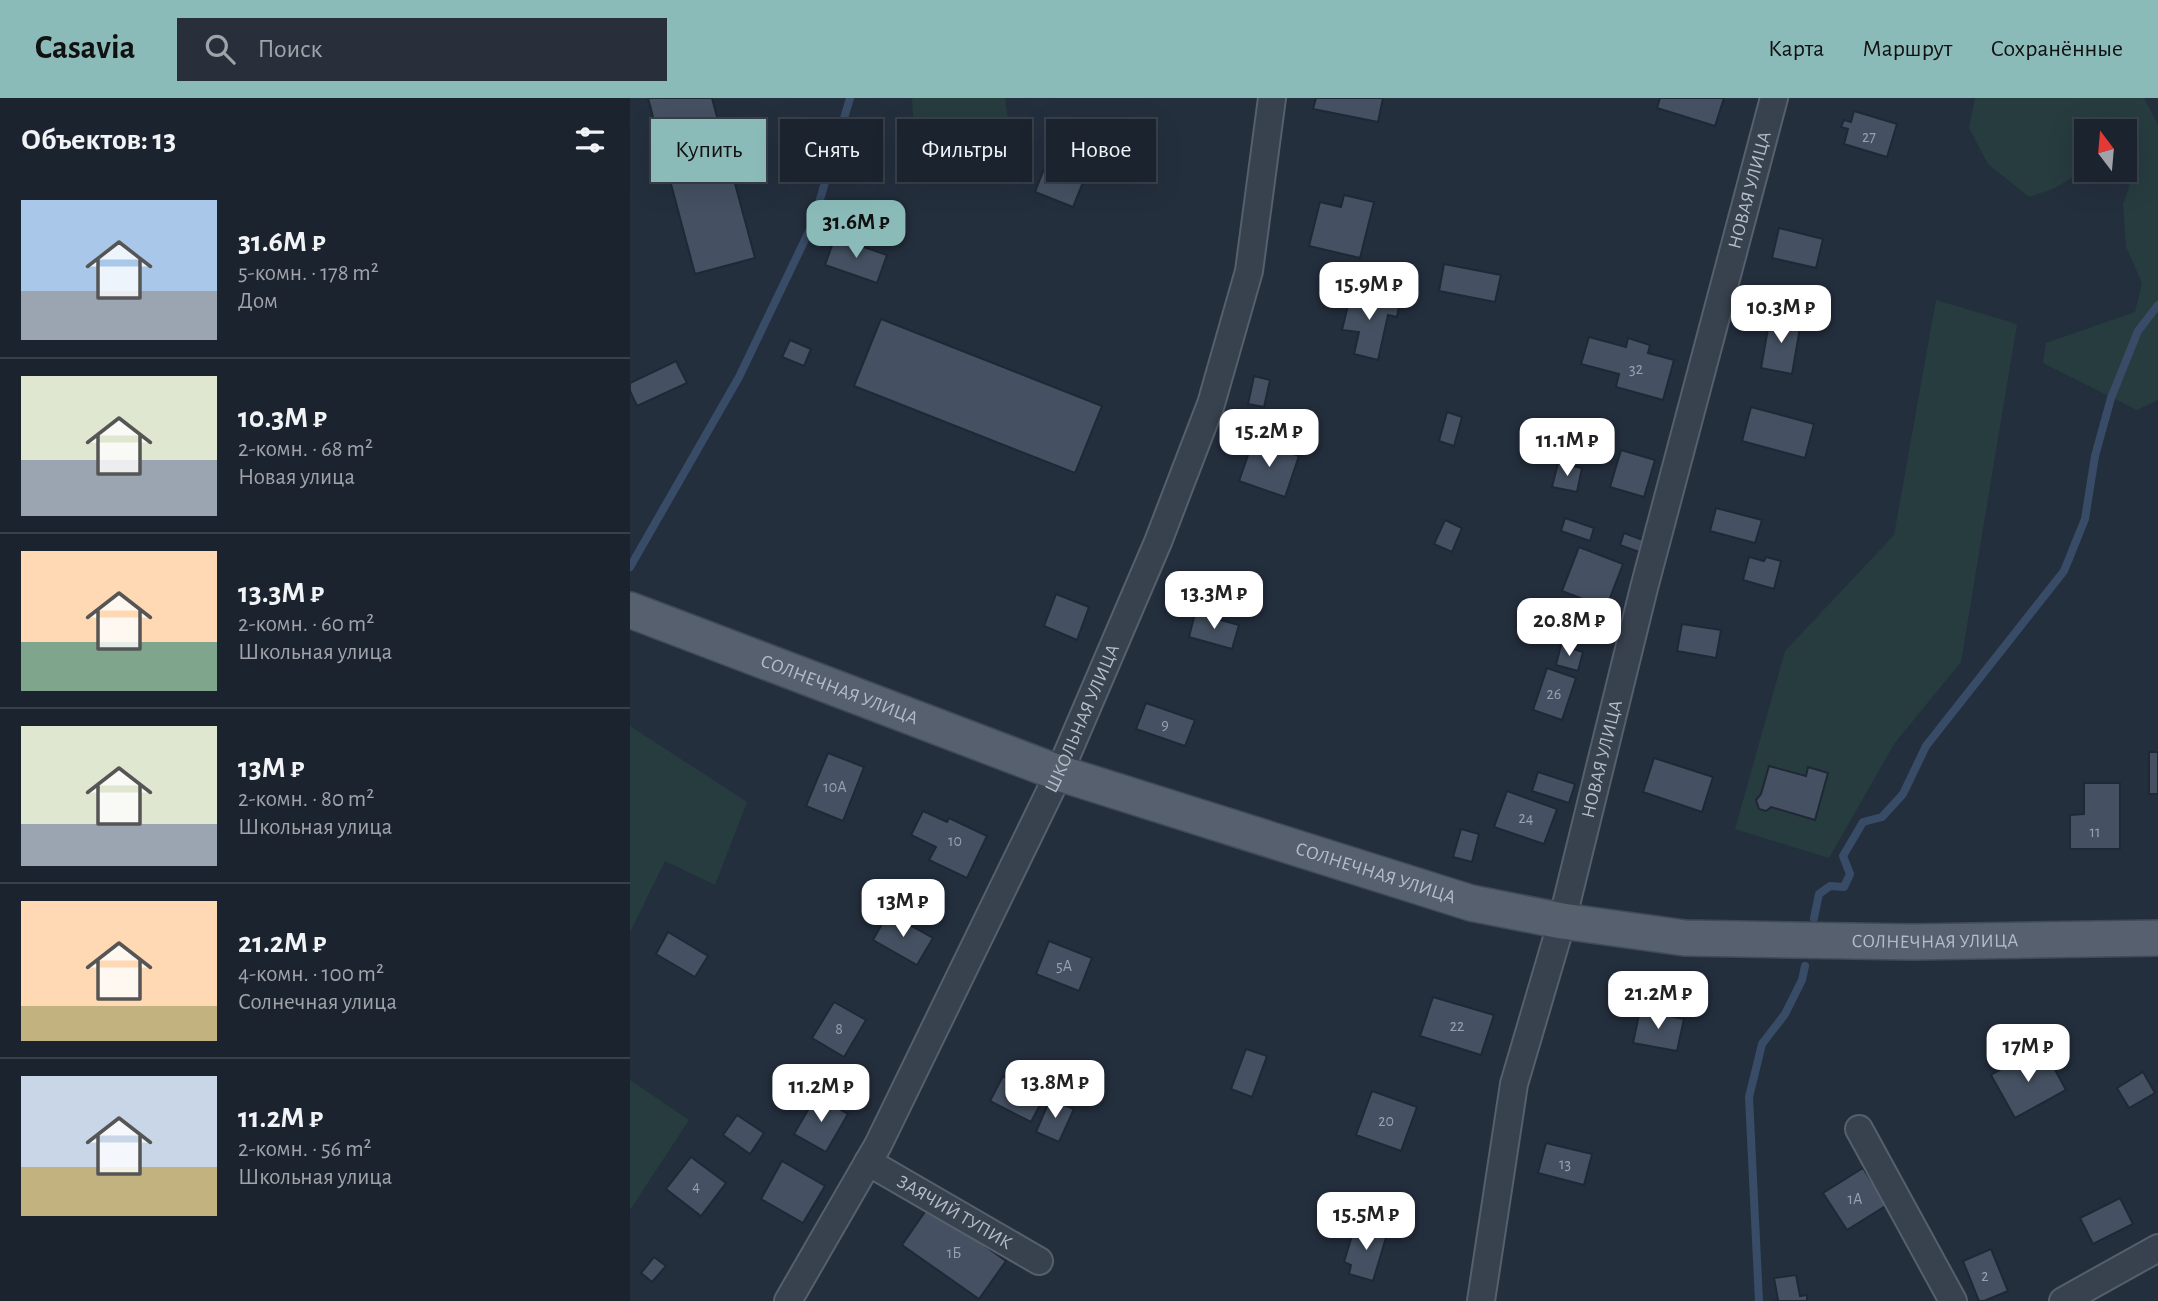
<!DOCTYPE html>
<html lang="ru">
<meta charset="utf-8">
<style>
body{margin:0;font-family:"Alegreya Sans",sans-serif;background:#282f3a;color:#f1f3f6;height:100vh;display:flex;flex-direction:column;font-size:26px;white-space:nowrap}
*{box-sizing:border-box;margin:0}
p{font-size:23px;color:#a0a4aa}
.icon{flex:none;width:38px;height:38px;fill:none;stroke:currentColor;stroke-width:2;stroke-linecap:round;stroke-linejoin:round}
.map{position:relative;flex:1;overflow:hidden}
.sheet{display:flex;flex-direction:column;background:#1b232e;width:630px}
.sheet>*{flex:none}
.banner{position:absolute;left:21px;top:21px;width:665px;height:63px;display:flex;gap:14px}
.needle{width:46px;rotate:344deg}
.buttons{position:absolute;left:1444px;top:21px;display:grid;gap:14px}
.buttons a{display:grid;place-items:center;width:63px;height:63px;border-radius:0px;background:#1b232e;box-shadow:0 7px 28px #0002,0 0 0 2px #39404a;font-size:35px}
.price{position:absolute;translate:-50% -60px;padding:0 16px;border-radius:14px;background:#fff;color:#222;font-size:23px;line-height:46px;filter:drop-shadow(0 2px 4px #0008)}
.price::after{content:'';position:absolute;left:50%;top:42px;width:21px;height:16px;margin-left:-10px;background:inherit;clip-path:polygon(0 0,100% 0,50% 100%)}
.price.selected{background:#8bbbb9;color:#111}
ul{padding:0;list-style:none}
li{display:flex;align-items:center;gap:21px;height:175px;padding:0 21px}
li+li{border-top:2px solid #39404a}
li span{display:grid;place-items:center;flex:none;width:196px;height:140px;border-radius:0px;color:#555}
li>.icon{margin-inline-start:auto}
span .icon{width:84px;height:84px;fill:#fffc;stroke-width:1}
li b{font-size:30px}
h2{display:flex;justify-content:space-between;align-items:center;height:84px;padding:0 21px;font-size:30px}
.tag{padding:0 24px;border-radius:0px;background:#1b232e;box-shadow:0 7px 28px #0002,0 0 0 2px #39404a;font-size:24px;line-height:63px}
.tag.selected{background:#8bbbb9;color:#111}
header{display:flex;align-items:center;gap:42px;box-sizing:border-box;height:98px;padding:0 35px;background:#8bbbb9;color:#111}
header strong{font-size:33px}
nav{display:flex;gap:38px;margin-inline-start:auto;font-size:24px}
.search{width:490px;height:63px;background:#282f3a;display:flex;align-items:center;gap:18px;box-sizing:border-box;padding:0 24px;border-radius:0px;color:#a0a4aa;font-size:26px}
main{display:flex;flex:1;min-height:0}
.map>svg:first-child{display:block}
.green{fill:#263c3f}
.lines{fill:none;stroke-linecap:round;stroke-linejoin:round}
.stream{stroke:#394c67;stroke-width:8}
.building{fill:#455162;stroke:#1f2835;stroke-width:2}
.minor-casing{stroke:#565f6c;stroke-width:30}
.major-casing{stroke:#414a57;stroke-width:38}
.minor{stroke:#38414e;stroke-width:26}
.major{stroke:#56606e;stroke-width:35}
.labels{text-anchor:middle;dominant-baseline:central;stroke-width:5;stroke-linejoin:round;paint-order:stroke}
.number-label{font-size:16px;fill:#98a1af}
.street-label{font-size:19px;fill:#b4bcc9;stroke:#1d2633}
</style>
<header>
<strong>Casavia</strong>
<div class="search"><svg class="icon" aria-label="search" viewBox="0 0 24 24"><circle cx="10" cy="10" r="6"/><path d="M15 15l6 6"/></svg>Поиск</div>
<nav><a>Карта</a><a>Маршрут</a><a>Сохранённые</a></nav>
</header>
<main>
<section class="sheet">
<h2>Объектов: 13<svg class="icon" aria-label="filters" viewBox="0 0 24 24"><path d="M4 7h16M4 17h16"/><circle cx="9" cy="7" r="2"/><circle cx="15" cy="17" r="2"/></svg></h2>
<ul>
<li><span style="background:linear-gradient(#a9c7e8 65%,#9aa5b1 0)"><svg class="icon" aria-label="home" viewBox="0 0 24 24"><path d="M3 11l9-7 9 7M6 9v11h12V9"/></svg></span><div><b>31.6M ₽</b><p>5-комн. · 178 m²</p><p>Дом</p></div></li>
<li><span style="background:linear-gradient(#dfe7d0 60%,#9aa5b1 0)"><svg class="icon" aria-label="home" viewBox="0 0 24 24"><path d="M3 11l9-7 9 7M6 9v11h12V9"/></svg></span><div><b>10.3M ₽</b><p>2-комн. · 68 m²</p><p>Новая улица</p></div></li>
<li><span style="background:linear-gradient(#ffd9b3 65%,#7fa58c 0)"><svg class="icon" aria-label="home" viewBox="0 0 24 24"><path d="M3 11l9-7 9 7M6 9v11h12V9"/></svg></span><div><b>13.3M ₽</b><p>2-комн. · 60 m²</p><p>Школьная улица</p></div></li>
<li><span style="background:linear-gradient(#dfe7d0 70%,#9aa5b1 0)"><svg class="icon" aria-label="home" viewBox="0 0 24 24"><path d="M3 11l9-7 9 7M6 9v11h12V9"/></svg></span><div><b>13M ₽</b><p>2-комн. · 80 m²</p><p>Школьная улица</p></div></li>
<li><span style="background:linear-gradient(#ffd9b3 75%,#c2b280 0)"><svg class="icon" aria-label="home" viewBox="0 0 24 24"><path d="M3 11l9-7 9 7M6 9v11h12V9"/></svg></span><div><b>21.2M ₽</b><p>4-комн. · 100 m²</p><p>Солнечная улица</p></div></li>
<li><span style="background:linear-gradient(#c9d6e8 65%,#c2b280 0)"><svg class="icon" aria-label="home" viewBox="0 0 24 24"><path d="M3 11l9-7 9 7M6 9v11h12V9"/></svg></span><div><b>11.2M ₽</b><p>2-комн. · 56 m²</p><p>Школьная улица</p></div></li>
</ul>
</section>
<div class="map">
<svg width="1528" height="1203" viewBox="0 0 1528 1203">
<rect width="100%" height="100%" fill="#242f3e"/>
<g class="green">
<path d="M282,0H375L383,58L352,77H315L292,59L283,19Z"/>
<path d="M1345,0H1514L1528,27V302L1507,312L1413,265L1416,245L1505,214L1512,185L1496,149L1493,106L1503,77L1486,72H1494V33H1456V71L1425,90L1399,99L1358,66L1339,30Z"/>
<path d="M1306,202L1387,226L1331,564L1264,646L1199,760L1105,731L1155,553L1264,437Z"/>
<path d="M0,628L117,704L85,787L35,763L0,834Z"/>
<path d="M0,982L59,1022L0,1112Z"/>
</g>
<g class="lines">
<g class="stream">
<path d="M0,469L109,279L183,125L220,0"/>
<path d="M1184,820L1189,796L1200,788L1214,789L1220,776L1213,758L1233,724L1252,719L1273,696L1296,648L1434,473L1455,421L1465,358L1481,300L1508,233L1528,207"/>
<path d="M1129,1203L1119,999L1132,946L1155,916L1172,882L1175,868"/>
</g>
</g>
<g class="building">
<path d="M18,0H82L125,160L65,176Z"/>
<path d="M686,0H753L748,24L683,11Z"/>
<path d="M1030,0H1094L1085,28L1027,10Z"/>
<path d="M1224,13L1267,26L1257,59L1214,46L1218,31L1211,29L1214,22L1221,24Z"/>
<path d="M433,22L472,37L443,109L405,94Z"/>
<path d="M714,97L744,104L730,160L679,148L690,104L711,109Z"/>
<path d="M1149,130L1193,141L1186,170L1142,160Z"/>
<path d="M205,139L257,157L247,185L195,167Z"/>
<path d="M814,166L871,177L865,204L809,193Z"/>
<path d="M725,192L770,203L767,219L758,217L748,262L724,256L729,234L712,232L718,207L722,208Z"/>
<path d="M1140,219L1171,224L1162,276L1131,270Z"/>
<path d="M251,221L472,308L445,375L224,288Z"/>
<path d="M959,239L996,249L998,240L1020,247L1018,255L1044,262L1033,302L986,289L989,276L951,266Z"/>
<path d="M160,242L181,251L174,268L152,259Z"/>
<path d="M46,263L57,285L7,308L0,293V285Z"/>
<path d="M624,278L640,282L634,309L618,306Z"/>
<path d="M1121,309L1184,326L1175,360L1112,343Z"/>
<path d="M817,314L832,319L824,348L809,343Z"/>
<path d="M623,343L669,358L655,399L609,383Z"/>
<path d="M991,352L1025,362L1014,399L980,389Z"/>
<path d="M928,365L952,370L947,394L922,389Z"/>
<path d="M1086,410L1132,422L1125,445L1080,433Z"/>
<path d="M935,420L964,430L960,443L931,433Z"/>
<path d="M815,422L832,430L822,454L804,446Z"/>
<path d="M994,435L1013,442L1009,454L990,447Z"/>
<path d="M949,449L993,466L976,510L932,493Z"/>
<path d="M1119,459L1134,463L1136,459L1151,463L1144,491L1113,482Z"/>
<path d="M426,496L459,509L447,542L414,528Z"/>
<path d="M565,515L609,527L602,551L559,539Z"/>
<path d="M1052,526L1091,532L1086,560L1047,553Z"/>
<path d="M931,547L953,554L948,573L926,567Z"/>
<path d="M917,570L946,580L932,622L903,612Z"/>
<path d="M516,605L565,622L555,648L506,631Z"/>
<rect x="1519" y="654" width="9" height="42"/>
<path d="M198,655L234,669L213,723L176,708Z"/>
<path d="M1024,660L1083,679L1072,714L1013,694Z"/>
<path d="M1139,668L1176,678L1178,669L1198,675L1185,722L1141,709L1136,713L1129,711L1126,702L1131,696Z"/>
<path d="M908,674L945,686L939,705L902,693Z"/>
<path d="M1454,685H1490V751H1440V717L1454,716Z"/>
<path d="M877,693L927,711L914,746L864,729Z"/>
<path d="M293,713L317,724L319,720L357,738L337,780L299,762L306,749L281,737Z"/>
<path d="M831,731L849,736L842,764L823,759Z"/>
<path d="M258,815L303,840L287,867L243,842Z"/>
<path d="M38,834L78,858L65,879L26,856Z"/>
<path d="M419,843L462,860L449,893L406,876Z"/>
<path d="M803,899L864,917L851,957L790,938Z"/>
<path d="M204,904L236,922L214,959L182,940Z"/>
<path d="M1010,912L1054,921L1047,953L1003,945Z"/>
<path d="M616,951L637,958L622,999L601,991Z"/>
<path d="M1416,955L1436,992L1385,1020L1361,977L1394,958L1398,965Z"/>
<path d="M1513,974L1525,995L1499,1010L1487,990Z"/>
<path d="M373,978L395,990L399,981L413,989L409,996L414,999L401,1024L360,1003Z"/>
<path d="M742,993L787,1009L771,1053L726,1037Z"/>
<path d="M186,998L218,1016L196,1054L164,1036Z"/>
<path d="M420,1001L444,1011L429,1044L406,1034Z"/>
<path d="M107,1017L134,1035L120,1056L93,1037Z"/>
<path d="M916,1045L962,1056L954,1087L908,1075Z"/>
<path d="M61,1059L96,1085L71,1118L36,1091Z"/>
<path d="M152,1063L195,1088L173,1125L131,1101Z"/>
<path d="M1233,1070L1257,1107L1217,1132L1193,1095Z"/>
<path d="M1490,1100L1503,1126L1463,1146L1450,1120Z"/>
<path d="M299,1108L376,1163L349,1201L272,1147Z"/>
<path d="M733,1126L758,1133L743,1183L719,1176L721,1167L714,1164L723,1134L730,1136Z"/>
<path d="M1361,1151L1378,1193L1354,1203H1349L1333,1163Z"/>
<path d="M24,1159L36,1168L22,1184L11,1175Z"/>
<path d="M1166,1177L1170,1198L1177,1197V1203H1143L1148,1202L1144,1180Z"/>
</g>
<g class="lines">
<defs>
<g id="minor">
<path d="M1229,1031L1323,1203"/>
<path id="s1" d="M238,1064L409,1163"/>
<path id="s2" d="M158,1203L248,1047L429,675L528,444L581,306L619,173L642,0"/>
<path id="s3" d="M851,1203L884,986L932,823L1014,490L1144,0"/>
<path d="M1433,1203L1528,1150"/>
</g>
<g id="major">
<path id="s4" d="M0,512L429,675L841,805L932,823L1055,840L1283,844L1528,840"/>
</g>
</defs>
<use href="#minor" class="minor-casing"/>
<use href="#major" class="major-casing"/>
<use href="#minor" class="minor"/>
<use href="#major" class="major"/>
</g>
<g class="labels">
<g class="number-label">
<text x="1239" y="39">27</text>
<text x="1006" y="271">32</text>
<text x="924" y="596">26</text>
<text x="535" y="627">9</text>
<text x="205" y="689">10А</text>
<text x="896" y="720">24</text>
<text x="1465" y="734">11</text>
<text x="325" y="743">10</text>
<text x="434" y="868">5А</text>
<text x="827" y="928">22</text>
<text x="209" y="931">8</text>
<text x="756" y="1023">20</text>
<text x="935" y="1066">13</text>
<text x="66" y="1088">4</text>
<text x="1225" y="1101">1А</text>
<text x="324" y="1155">1Б</text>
<text x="1355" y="1178">2</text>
</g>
<g class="street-label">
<text stroke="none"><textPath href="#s3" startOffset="1144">НОВАЯ УЛИЦА</textPath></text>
<text stroke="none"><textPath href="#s4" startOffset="224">СОЛНЕЧНАЯ УЛИЦА</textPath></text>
<text stroke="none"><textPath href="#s2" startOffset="653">ШКОЛЬНАЯ УЛИЦА</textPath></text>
<text stroke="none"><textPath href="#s3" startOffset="556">НОВАЯ УЛИЦА</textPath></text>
<text stroke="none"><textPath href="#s4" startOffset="791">СОЛНЕЧНАЯ УЛИЦА</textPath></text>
<text stroke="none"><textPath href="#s4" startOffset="1358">СОЛНЕЧНАЯ УЛИЦА</textPath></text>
<text stroke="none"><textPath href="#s1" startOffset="100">ЗАЯЧИЙ ТУПИК</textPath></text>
</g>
</g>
</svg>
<div class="buttons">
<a><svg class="needle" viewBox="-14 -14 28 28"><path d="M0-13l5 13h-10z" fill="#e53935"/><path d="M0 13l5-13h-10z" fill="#a0a4aa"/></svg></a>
</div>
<b class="price selected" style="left:226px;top:162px">31.6M ₽</b>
<b class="price" style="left:739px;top:224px">15.9M ₽</b>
<b class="price" style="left:1151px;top:247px">10.3M ₽</b>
<b class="price" style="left:639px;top:371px">15.2M ₽</b>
<b class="price" style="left:937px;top:380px">11.1M ₽</b>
<b class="price" style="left:584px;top:533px">13.3M ₽</b>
<b class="price" style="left:939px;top:560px">20.8M ₽</b>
<b class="price" style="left:273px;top:841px">13M ₽</b>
<b class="price" style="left:1028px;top:933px">21.2M ₽</b>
<b class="price" style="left:1398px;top:986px">17M ₽</b>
<b class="price" style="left:425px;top:1022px">13.8M ₽</b>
<b class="price" style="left:191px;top:1026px">11.2M ₽</b>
<b class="price" style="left:736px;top:1154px">15.5M ₽</b>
<div class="banner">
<a class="tag selected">Купить</a>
<a class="tag">Снять</a>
<a class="tag">Фильтры</a>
<a class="tag">Новое</a>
</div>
</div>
</main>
